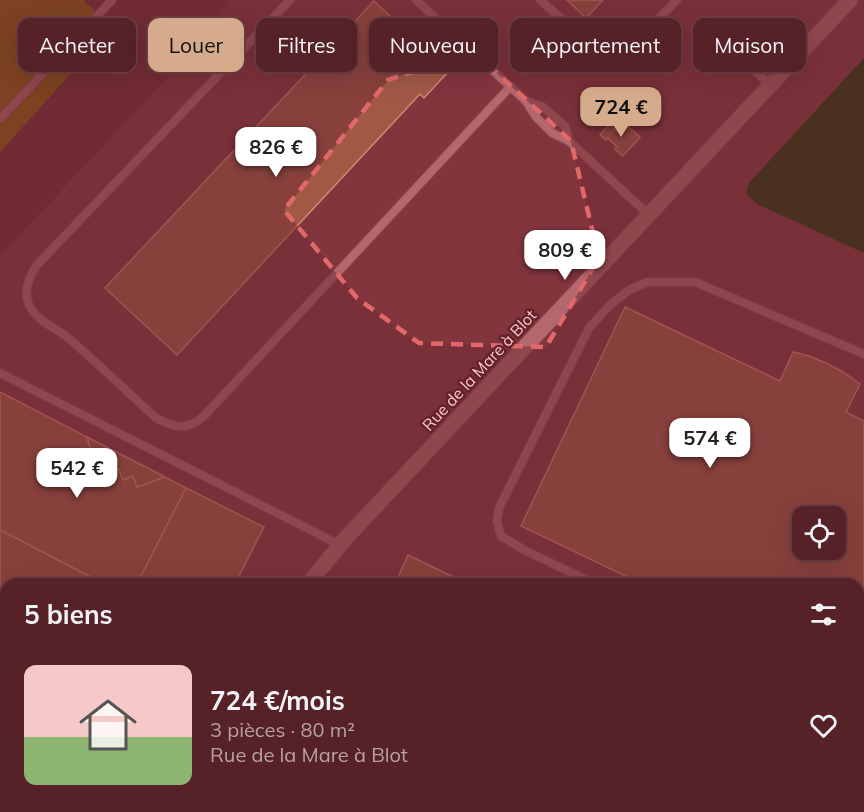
<!DOCTYPE html>
<html lang="fr">
<meta charset="utf-8">
<style>
body{margin:0;font-family:Mulish,sans-serif;background:#5f2e33;color:#f1f3f6;height:100vh;display:flex;flex-direction:column;font-size:22px;white-space:nowrap}
*{box-sizing:border-box;margin:0}
p{font-size:20px;color:#b6a3a7}
.icon{flex:none;width:33px;height:33px;fill:none;stroke:currentColor;stroke-width:2;stroke-linecap:round;stroke-linejoin:round}
.map{position:relative;flex:1;overflow:hidden}
.side{position:absolute;left:0px;top:578px;width:864px;height:236px;display:flex;flex-direction:column;background:#562127;border-radius:18px 18px 0 0;box-shadow:0 6px 24px #0002,0 0 0 2px #6c3e44}
.side>*{flex:none}
.top-card{position:absolute;left:18px;top:18px;width:828px;height:54px;display:flex;gap:12px}
.buttons{position:absolute;left:792px;top:506px;display:grid;gap:12px}
.buttons a{display:grid;place-items:center;width:54px;height:54px;border-radius:12px;background:#562127;box-shadow:0 6px 24px #0002,0 0 0 2px #6c3e44;font-size:30px}
.price{position:absolute;translate:-50% -51px;padding:0 14px;border-radius:12px;background:#fff;color:#222;font-size:20px;line-height:39px;filter:drop-shadow(0 2px 3px #0008)}
.price::after{content:'';position:absolute;left:50%;top:36px;width:18px;height:14px;margin-left:-9px;background:inherit;clip-path:polygon(0 0,100% 0,50% 100%)}
.price.on{background:#d6ab8b;color:#111}
ul{padding:0;list-style:none}
li{display:flex;align-items:center;gap:18px;height:150px;padding:0 24px}
li span{display:grid;place-items:center;flex:none;width:168px;height:120px;border-radius:12px;color:#555}
li>.icon{margin-inline-start:auto}
span .icon{width:72px;height:72px;fill:#fffc;stroke-width:1}
li b{font-size:26px}
h2{display:flex;justify-content:space-between;align-items:center;height:72px;padding:0 24px;font-size:26px}
.tag{padding:0 21px;border-radius:12px;background:#562127;box-shadow:0 6px 24px #0002,0 0 0 2px #6c3e44;font-size:21px;line-height:54px}
.tag.on{background:#d6ab8b;color:#111}
.map>svg:first-child{display:block}
.built{fill:#83353e;fill-rule:evenodd}
.green{fill:#885d0d}
.water{fill:#183606}
.building{fill:#a15946;stroke:#d38772;stroke-width:1.5;fill-rule:evenodd}
.lines{fill:none;stroke-linecap:round;stroke-linejoin:round}
.service-casing{stroke:#874b53;stroke-width:10}
.minor-casing{stroke:#874b53;stroke-width:17}
.path{stroke:#a4686d;stroke-width:3;stroke-dasharray:4.5 4.5;stroke-linecap:butt}
.service{stroke:#b4676c;stroke-width:8}
.minor{stroke:#b4676c;stroke-width:15}
.marked{fill:none;stroke:#e26869;stroke-width:4.5;stroke-dasharray:12 8;stroke-linejoin:round}
.labels{text-anchor:middle;dominant-baseline:central;stroke-width:5;stroke-linejoin:round;paint-order:stroke}
.street-label{font-size:16px;fill:#f5c9ca;stroke:#662129}
</style>
<div class="map">
<svg width="864" height="812" viewBox="0 0 864 812">
<rect width="100%" height="100%" fill="#722c34"/>
<path class="built" d="M229,0H864V812H86L79,807H858V584H6V757L0,752V256L203,40ZM802,516H836V549H802Z"/>
<path class="green" d="M0,0H83L113,27L0,152Z"/>
<path class="water" d="M864,58V253L757,204L746,194L748,184Z"/>
<g class="building">
<path d="M567,0H603L586,18Z"/>
<path d="M374,1L449,71L424,98L420,94L177,355L105,288Z"/>
<path d="M623,122L640,137L623,156L615,149L617,147L608,138L606,140L600,135L609,125L615,130Z"/>
<path d="M625,307L780,381L793,352L809,356L826,363L843,372L860,384L846,412L864,421V689L858,686V584H642L521,526ZM802,516H836V549H802Z"/>
<path d="M0,392L87,437L95,465L105,462L109,472L119,469L123,480L133,476L137,487L165,477L186,488L137,584H104L0,530Z"/>
<path d="M87,437L165,477L137,487L133,476L123,480L119,469L109,472L105,462L95,465Z"/>
<path d="M186,488L264,527L235,584H137Z"/>
<path d="M0,530L104,584H6V684L4,687L0,685Z"/>
<path d="M408,555L468,584H395Z"/>
<path d="M858,769L864,772V812H402L391,807H858Z"/>
</g>
<g class="lines">
<defs>
<g id="service">
<path d="M290,0L36,266C29,279 23,290 29,305C36,321 55,327 67,337C98,363 126,391 156,418C175,428 187,431 204,416L510,87"/>
<path d="M416,0L526,101L536,117L552,133L569,141L649,215"/>
<path d="M540,0L594,47L607,52H619L631,47L677,0"/>
<path d="M738,57L771,85"/>
<path d="M526,101L543,107L565,126L569,141"/>
<path d="M0,119L112,0"/>
<path d="M0,373L340,545"/>
<path d="M595,584L524,550L501,536L497,522L499,508L589,328L610,305L629,290L647,282H695L864,354"/>
<path d="M858,706L864,709"/>
<path d="M0,803H6"/>
<path d="M15,812V807"/>
</g>
<g id="minor">
<path d="M308,584L345,539L850,0"/>
<path d="M0,751L6,756"/>
<path d="M73,807L79,812"/>
<path d="M186,812L188,807"/>
</g>
</defs>
<use href="#service" class="service-casing"/>
<use href="#minor" class="minor-casing"/>
<path class="path" d="M0,689L6,692"/>
<use href="#service" class="service"/>
<use href="#minor" class="minor"/>
</g>
<path d="M0 0H864V812H0ZM473,51L571,141L599,258L546,347L419,343L357,298L284,210L388,80Z" fill="#722c34" fill-opacity=".55" fill-rule="evenodd"/>
<path class="marked" d="M473,51L571,141L599,258L546,347L419,343L357,298L284,210L388,80Z"/>
<g class="labels">
<g class="street-label">
<text transform="translate(479 370) rotate(-47)">Rue de la Mare à Blot</text>
</g>
</g>
</svg>
<div class="buttons">
<a><svg class="icon" aria-label="locate" viewBox="0 0 24 24"><circle cx="12" cy="12" r="6"/><path d="M12 2v4M12 18v4M2 12h4M18 12h4"/></svg></a>
</div>
<b class="price on" style="left:621px;top:138px">724 €</b>
<b class="price" style="left:276px;top:178px">826 €</b>
<b class="price" style="left:565px;top:281px">809 €</b>
<b class="price" style="left:710px;top:469px">574 €</b>
<b class="price" style="left:77px;top:499px">542 €</b>
<div class="top-card">
<a class="tag">Acheter</a>
<a class="tag on">Louer</a>
<a class="tag">Filtres</a>
<a class="tag">Nouveau</a>
<a class="tag">Appartement</a>
<a class="tag">Maison</a>
</div>
<section class="side">
<h2>5 biens<svg class="icon" aria-label="filters" viewBox="0 0 24 24"><path d="M4 7h16M4 17h16"/><circle cx="9" cy="7" r="2"/><circle cx="15" cy="17" r="2"/></svg></h2>
<ul>
<li><span style="background:linear-gradient(#f6c9c9 60%,#8fb573 0)"><svg class="icon" aria-label="home" viewBox="0 0 24 24"><path d="M3 11l9-7 9 7M6 9v11h12V9"/></svg></span><div><b>724 €/mois</b><p>3 pièces · 80 m²</p><p>Rue de la Mare à Blot</p></div><svg class="icon" aria-label="heart" viewBox="0 0 24 24"><path d="M12 20l-8-8c-3-5 5-10 8-4 3-6 11-1 8 4z"/></svg></li>
</ul>
</section>
</div>
